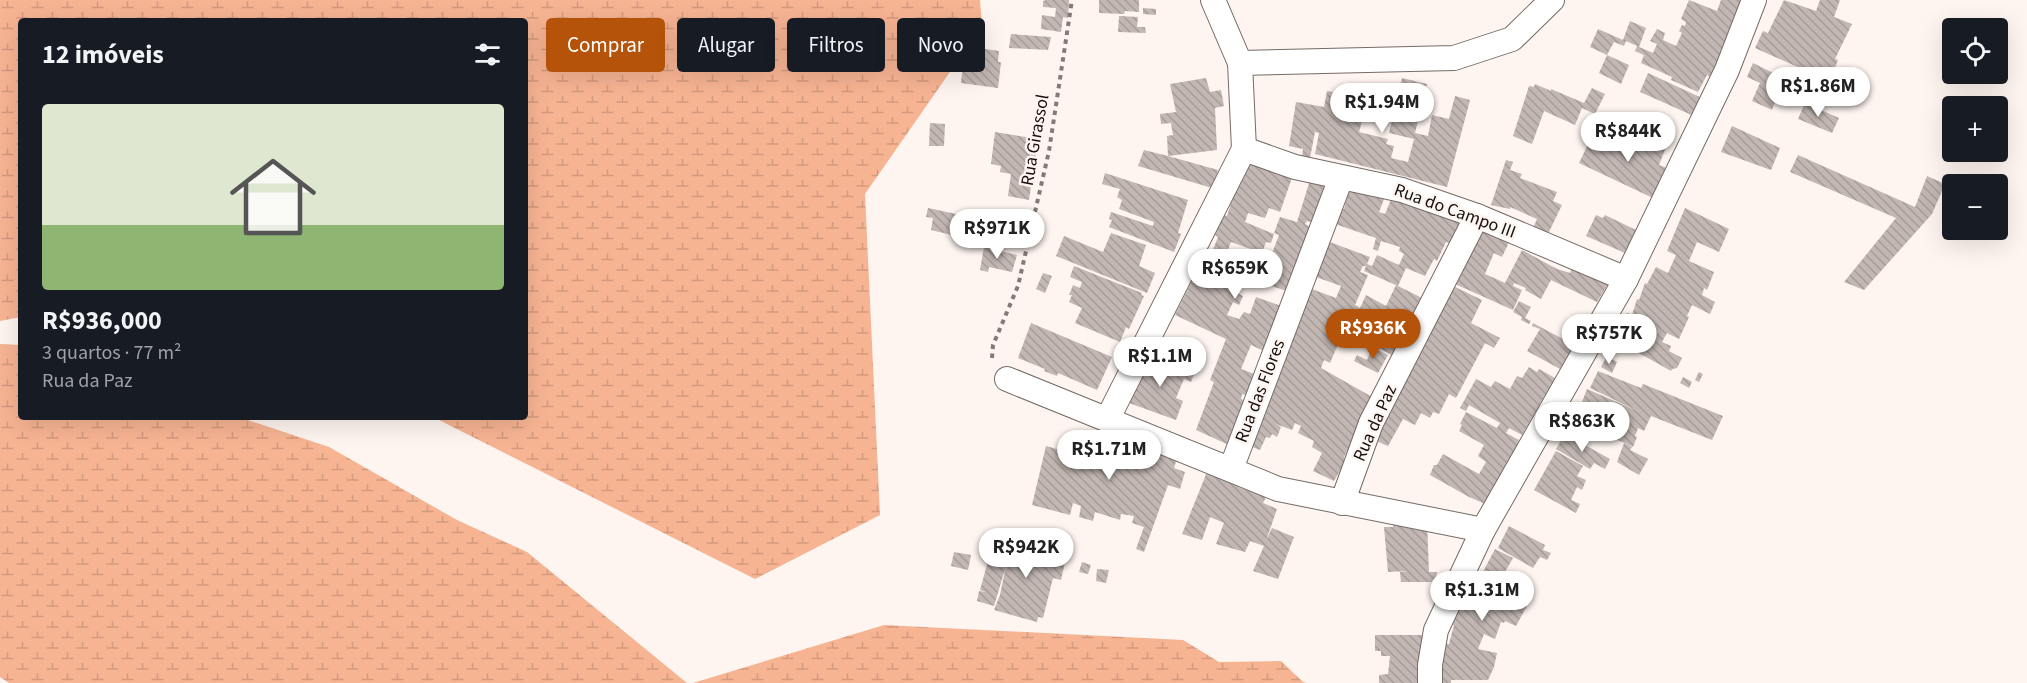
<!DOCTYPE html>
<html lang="pt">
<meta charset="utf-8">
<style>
body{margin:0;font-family:"Source Sans 3",sans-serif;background:#20242c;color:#f1f3f6;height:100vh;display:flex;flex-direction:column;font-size:22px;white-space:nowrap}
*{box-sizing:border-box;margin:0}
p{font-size:20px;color:#9ea1a6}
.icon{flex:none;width:33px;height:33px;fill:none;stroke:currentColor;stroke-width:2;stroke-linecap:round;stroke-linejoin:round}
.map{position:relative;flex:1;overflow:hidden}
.drawer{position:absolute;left:18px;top:18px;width:510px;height:402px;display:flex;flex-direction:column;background:#171b24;border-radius:6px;box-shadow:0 6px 24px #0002}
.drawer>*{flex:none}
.banner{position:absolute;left:546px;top:18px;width:570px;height:54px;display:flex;gap:12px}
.tools{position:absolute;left:1942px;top:18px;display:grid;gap:12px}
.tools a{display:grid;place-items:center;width:66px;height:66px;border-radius:6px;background:#171b24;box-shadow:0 6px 24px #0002;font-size:30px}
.price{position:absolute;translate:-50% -51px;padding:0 14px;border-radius:21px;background:#fff;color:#222;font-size:20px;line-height:39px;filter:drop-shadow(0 2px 3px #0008)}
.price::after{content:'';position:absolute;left:50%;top:36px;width:18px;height:14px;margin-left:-9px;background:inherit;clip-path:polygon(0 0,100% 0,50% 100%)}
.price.current{background:#b45309;color:#fff}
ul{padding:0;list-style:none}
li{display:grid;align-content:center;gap:12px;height:318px;padding:0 24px}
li+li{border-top:2px solid #363941}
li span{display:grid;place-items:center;height:186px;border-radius:6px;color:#555}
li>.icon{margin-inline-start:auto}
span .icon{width:108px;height:108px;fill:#fffc;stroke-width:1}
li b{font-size:26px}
h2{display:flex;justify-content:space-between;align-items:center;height:72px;padding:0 24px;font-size:26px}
.chip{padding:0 21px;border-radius:6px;background:#171b24;box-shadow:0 6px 24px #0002;font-size:21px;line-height:54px}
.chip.current{background:#b45309;color:#fff}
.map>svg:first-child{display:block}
.wetland{fill:url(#wetland-marsh)}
.building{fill:url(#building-back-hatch)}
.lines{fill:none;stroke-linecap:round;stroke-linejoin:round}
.street-casing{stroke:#756b66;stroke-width:26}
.path{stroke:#817b78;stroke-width:4;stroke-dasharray:4.5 4.5;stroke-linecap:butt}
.street{stroke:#fff;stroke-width:24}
.labels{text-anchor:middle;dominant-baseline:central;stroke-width:5;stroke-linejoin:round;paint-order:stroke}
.street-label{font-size:18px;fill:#14110f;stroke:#fef5f0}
</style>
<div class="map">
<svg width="2027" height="683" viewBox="0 0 2027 683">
<defs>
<pattern id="wetland-marsh" width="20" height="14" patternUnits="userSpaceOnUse" patternTransform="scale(1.5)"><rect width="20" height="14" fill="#f7b493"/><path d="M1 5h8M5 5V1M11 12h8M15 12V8" fill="none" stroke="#d39a7e"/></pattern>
<pattern id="building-back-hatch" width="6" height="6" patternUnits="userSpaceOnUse" patternTransform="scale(1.5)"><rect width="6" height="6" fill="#c2b7b2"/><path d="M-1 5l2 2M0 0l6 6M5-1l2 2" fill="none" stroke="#a69c98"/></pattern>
</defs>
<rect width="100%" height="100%" fill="#fef5f0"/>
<g class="wetland">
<path d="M0,0H980L982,26L865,194L880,515L755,579L433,417H525V21H21V317L0,321Z"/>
<path d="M0,344L21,345V417H239L329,447L457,520L527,552L687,683H9L0,677Z"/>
<path d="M884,625L1183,640L1219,662L1281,661L1303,682L1307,683H693Z"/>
</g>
<g class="building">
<path d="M1046,0H1069L1068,18L1063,17L1061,32L1041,29L1042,15L1055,17L1056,8L1043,7V1Z"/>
<path d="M1099,0H1139V12L1125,11L1124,14L1099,13Z"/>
<path d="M1689,0L1717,11L1721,0H1745L1712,78L1707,75L1698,92L1671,80L1672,77L1641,63L1644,55L1635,51L1637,46L1626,41L1624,46L1614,42L1607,55L1629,65L1621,84L1599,73L1607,55L1590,47L1598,29L1623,40L1630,21L1646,28L1639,47L1653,53L1657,44L1650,41L1657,29L1665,33L1663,40L1676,46L1682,33L1679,31L1682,25L1685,26L1686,22L1681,19Z"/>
<path d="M1784,0L1816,11L1820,0H1840L1834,17L1852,24L1835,59L1838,60L1834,70L1825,67L1820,77L1755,48L1763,31L1768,33Z"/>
<path d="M1143,8L1156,9V15L1143,14Z"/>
<path d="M1119,16L1138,17L1137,27H1145L1146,33L1118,32Z"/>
<path d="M1011,34L1051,37L1048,50L1009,48Z"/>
<path d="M965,46L999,51L998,62H1001L998,88L961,83Z"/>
<path d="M1753,63L1781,77L1775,90L1779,92L1772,110L1752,101L1760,83L1747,77Z"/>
<path d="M1648,73L1704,99L1696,117L1640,92Z"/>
<path d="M1206,78L1210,92L1221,90L1224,106L1215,108L1217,150L1168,156L1218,170L1212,188L1138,166L1144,150L1168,156L1167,136L1173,135L1171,123L1161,124L1160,114L1176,112L1170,84Z"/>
<path d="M1402,78L1427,84L1415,133L1428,136L1432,115L1449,119L1455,96L1470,100L1447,187L1315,154L1319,133L1315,132L1310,158L1302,156L1303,149L1289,146L1296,102L1324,107L1327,91L1369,97L1359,132L1388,139L1386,144L1394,146L1391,158L1408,162L1414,139L1389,133Z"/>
<path d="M1535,84L1551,91V89L1584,103L1592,88L1605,94L1595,114L1582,108L1575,125L1544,111L1532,144L1513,136L1529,86L1534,87Z"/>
<path d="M1805,103L1839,118L1832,133L1798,119Z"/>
<path d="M930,123L945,124L944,146H929Z"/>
<path d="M1601,125L1609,129L1604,139L1631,152L1639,135L1666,147L1659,165L1669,169L1655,199L1579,163L1593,134L1596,135Z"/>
<path d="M1732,126L1780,148L1771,170L1721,152Z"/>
<path d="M995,132L1038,139L1029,200L1008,196L1011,174L1000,172L1001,166L991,164Z"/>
<path d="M1798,155L1915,207L1927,176L1945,184L1932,214L1864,290L1844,282L1896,218L1790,172Z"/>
<path d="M1506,160L1513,162L1510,170L1522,174L1520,178L1557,192L1553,201L1562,205L1548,234L1533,228L1537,219L1510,207V209L1491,205Z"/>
<path d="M1250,163L1293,175L1280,212L1269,208L1265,218L1248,213L1245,222L1274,234L1271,243L1266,242L1262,253L1231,242L1223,263L1251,274L1248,282L1242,280L1237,293L1243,296L1239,305L1233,302L1227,315L1239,319L1244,312L1250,314L1256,297L1284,307L1266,352L1251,345L1241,369L1257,375L1248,396L1242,394L1241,399L1246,401L1229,445L1196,430L1214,382L1210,380L1226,339L1175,315L1195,275L1193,274L1202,254L1210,257L1218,237L1215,235L1224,215L1227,216L1238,180L1242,181Z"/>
<path d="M1105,173L1188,200L1178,233L1181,234L1174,252L1109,227L1112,220L1109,219L1111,212L1153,226L1154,222L1119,209L1122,200L1117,197L1120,189L1102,184Z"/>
<path d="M1310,180L1327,185L1314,223L1307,221L1305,224L1312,228L1290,292L1262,283L1265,274L1268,275L1269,272L1277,275L1278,269L1264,264L1268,255L1271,256L1279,235L1274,233L1280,217L1297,222Z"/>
<path d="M1349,189L1384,199L1379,212L1385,214L1392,197L1463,222L1450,243L1446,242L1437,261L1434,259L1425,276L1406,268L1398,286L1364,271L1366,266H1363L1360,272L1368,275L1355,305L1360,308L1366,295L1386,306L1396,285L1426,300L1417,319L1405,313L1404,315L1416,321L1397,358L1357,336L1351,348L1339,342L1330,363L1324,360L1321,368L1374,398L1344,457V464L1334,481L1313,471L1322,453L1312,447L1314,441L1298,433L1301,426L1295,423L1292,430L1276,424L1281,427L1277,437L1272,434L1270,438L1266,437L1260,450L1247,445L1309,288L1336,298L1341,286L1316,277L1327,241L1370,257L1367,264L1372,266L1377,255L1399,265L1404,254L1399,251L1400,247L1381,241L1378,251L1373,249L1376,238L1332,223L1338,207L1344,209Z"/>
<path d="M928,208L956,214L955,217L977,221L975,232H970L968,239L931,230L933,218L926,217Z"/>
<path d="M1685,208L1729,229L1719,252L1697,242L1689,261L1714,272L1707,290L1704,288L1702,295L1715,302L1710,314L1692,305L1687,316L1689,317L1679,339L1667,333L1662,342L1671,346L1669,351L1682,358L1677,368L1672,369L1671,371L1607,335L1614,321L1621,325L1627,313L1632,315L1637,299L1639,300L1645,283L1647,284L1656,267L1668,273L1676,255L1667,251Z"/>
<path d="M1596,215L1603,218L1605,215L1636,230L1625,253L1586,236Z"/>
<path d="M1483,227L1511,238L1502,257L1494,253L1485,274L1505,283L1522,250L1557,269L1570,273L1572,267L1608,284L1597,302L1551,280L1541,299L1525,290L1526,288L1514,283L1513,286L1522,290L1513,310L1455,284Z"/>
<path d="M1111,233L1146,245L1139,266L1155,273L1147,293L1056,256L1064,236L1103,252Z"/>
<path d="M984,247L1017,255L1012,272L989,267L988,272L980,270Z"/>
<path d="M1074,266L1142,293L1141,295L1144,296L1129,329L1126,327L1120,342L1075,323L1082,308L1069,302L1072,295H1069L1073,285L1080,288L1082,282L1070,277Z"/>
<path d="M1043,273L1052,276L1045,293L1036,289Z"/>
<path d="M1453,286L1482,300L1471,323L1500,338L1494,348L1485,343L1456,398L1449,394L1439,414L1433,412L1430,418L1421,413L1415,425L1403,419L1388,446L1383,444L1371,438L1421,351Z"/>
<path d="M1519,301L1531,307L1525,318L1531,321L1529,324L1521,320L1522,317L1513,312Z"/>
<path d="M1031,323L1112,357L1097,390L1058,373L1057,376L1044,371L1045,369L1018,358Z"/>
<path d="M1533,323L1574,345L1560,369L1527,351L1540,329L1532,326Z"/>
<path d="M1370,346L1388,355L1378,373L1354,361L1357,355L1367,360L1371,351L1368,350Z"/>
<path d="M1199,352L1207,356L1205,361L1196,357Z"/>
<path d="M1149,355L1194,374L1191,382L1184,379L1176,398L1183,401L1176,420L1129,403Z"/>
<path d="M1607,356L1617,362L1612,373L1601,367Z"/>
<path d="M1529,367L1537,372L1539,369L1555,378L1522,435L1509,428L1506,433L1519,440L1490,506L1469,497L1430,475L1434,465H1437L1443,454L1479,474L1486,462L1478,456L1484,445L1459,431L1462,425L1460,424L1466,412L1497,428L1500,423L1469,405L1466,411L1460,408L1476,379L1491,387L1495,381L1510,389L1517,376L1522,378Z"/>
<path d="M1598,371L1641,388L1643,384L1723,416L1712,440L1651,416L1644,431L1638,428L1635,436L1637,437L1633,447L1575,420L1587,389L1640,412L1590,388Z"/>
<path d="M1699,372L1703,374L1699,382L1695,380Z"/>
<path d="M1683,377L1692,382L1689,388L1680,383Z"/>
<path d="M1092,431L1178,455L1174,468L1185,472L1180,489L1168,485L1144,552L1136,549L1144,527L1132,523L1134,516L1121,514L1120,520L1095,512L1093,521L1079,517L1081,506L1073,503L1070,515L1032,505L1046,446L1085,457Z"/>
<path d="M1565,434L1610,459L1605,469L1594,463L1590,469L1556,449Z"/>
<path d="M1624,443L1632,447L1630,450L1648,459L1639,475L1617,462Z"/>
<path d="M1556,451L1583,466L1577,476L1586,480L1582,490L1577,487L1571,500L1580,504L1576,513L1534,490Z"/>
<path d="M1209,467L1240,480L1238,487L1266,497L1263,503L1277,509L1266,541L1272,528L1294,537L1278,579L1253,571L1264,546L1250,541L1245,552L1216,544L1224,523L1210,517L1202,540L1182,534Z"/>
<path d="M1394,520L1427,522L1429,572H1437L1435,582H1401L1400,572L1408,571L1388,572L1384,527H1393Z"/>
<path d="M1509,526L1545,545L1543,550L1551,553L1547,560L1540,557L1533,568L1498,548Z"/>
<path d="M994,537L1066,558L1061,580L1053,578L1043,618L1038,617L1037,622L994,610L1000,595L1007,561L988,559Z"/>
<path d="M1495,549L1513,558L1505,572L1531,587L1525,597L1517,593L1513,598L1527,606L1516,626L1505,621L1504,623L1501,622L1495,639L1484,634L1478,649L1497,653L1494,667L1488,680H1451V683H1438L1441,643L1449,644L1454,625L1447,622L1458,603L1465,606Z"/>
<path d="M954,552L971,555L968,570L951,566Z"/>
<path d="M988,561L1006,566L994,606L977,601L979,591L986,592L980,590Z"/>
<path d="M1082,562L1091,565L1088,574L1079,572Z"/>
<path d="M1097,569L1109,570L1106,583L1096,581Z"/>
<path d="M1375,635H1423L1421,683H1379V675L1388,674L1390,656H1381V651H1375Z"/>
</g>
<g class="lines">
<defs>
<g id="street">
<path d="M1213,0L1240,63"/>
<path d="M1244,149L1240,63L1454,58L1512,39L1552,0"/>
<path d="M1244,149L1295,167L1402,190L1477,216L1626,279"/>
<path d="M1007,379L1278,489L1483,530"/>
<path d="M1108,418L1244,149"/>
<path d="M1231,469L1341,178"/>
<path d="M1342,503L1371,423L1477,216"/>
<path d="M1430,683V665L1436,630L1483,530L1626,279L1727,70L1754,0"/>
</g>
</defs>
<use href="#street" class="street-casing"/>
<path class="path" d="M992,358L993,345L1018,286L1049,151L1072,0"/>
<use href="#street" class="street"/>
</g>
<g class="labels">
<g class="street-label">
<text transform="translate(1035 140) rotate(-80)">Rua Girassol</text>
<text transform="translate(1455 211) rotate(20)">Rua do Campo III</text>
<text transform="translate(1260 391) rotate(-69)">Rua das Flores</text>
<text transform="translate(1375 423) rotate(-66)">Rua da Paz</text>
</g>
</g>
</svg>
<div class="tools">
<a><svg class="icon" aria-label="locate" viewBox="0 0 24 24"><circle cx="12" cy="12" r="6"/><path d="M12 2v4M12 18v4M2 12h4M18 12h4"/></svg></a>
<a>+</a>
<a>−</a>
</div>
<b class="price" style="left:1818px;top:118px">R$1.86M</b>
<b class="price" style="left:1382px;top:134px">R$1.94M</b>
<b class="price" style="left:1628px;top:163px">R$844K</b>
<b class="price" style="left:997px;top:260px">R$971K</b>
<b class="price" style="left:1235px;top:300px">R$659K</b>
<b class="price current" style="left:1373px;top:360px">R$936K</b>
<b class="price" style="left:1609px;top:365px">R$757K</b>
<b class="price" style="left:1160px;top:388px">R$1.1M</b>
<b class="price" style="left:1582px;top:453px">R$863K</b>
<b class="price" style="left:1109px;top:481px">R$1.71M</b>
<b class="price" style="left:1026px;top:579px">R$942K</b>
<b class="price" style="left:1482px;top:622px">R$1.31M</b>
<div class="banner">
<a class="chip current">Comprar</a>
<a class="chip">Alugar</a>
<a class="chip">Filtros</a>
<a class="chip">Novo</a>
</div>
<section class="drawer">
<h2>12 imóveis<svg class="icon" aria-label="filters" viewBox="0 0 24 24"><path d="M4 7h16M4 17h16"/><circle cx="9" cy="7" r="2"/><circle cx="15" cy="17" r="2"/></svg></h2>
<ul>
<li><span style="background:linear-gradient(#dfe7d0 65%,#8fb573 0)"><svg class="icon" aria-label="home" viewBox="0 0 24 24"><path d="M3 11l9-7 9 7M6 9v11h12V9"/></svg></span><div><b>R$936,000</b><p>3 quartos · 77 m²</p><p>Rua da Paz</p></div></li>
</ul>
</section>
</div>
